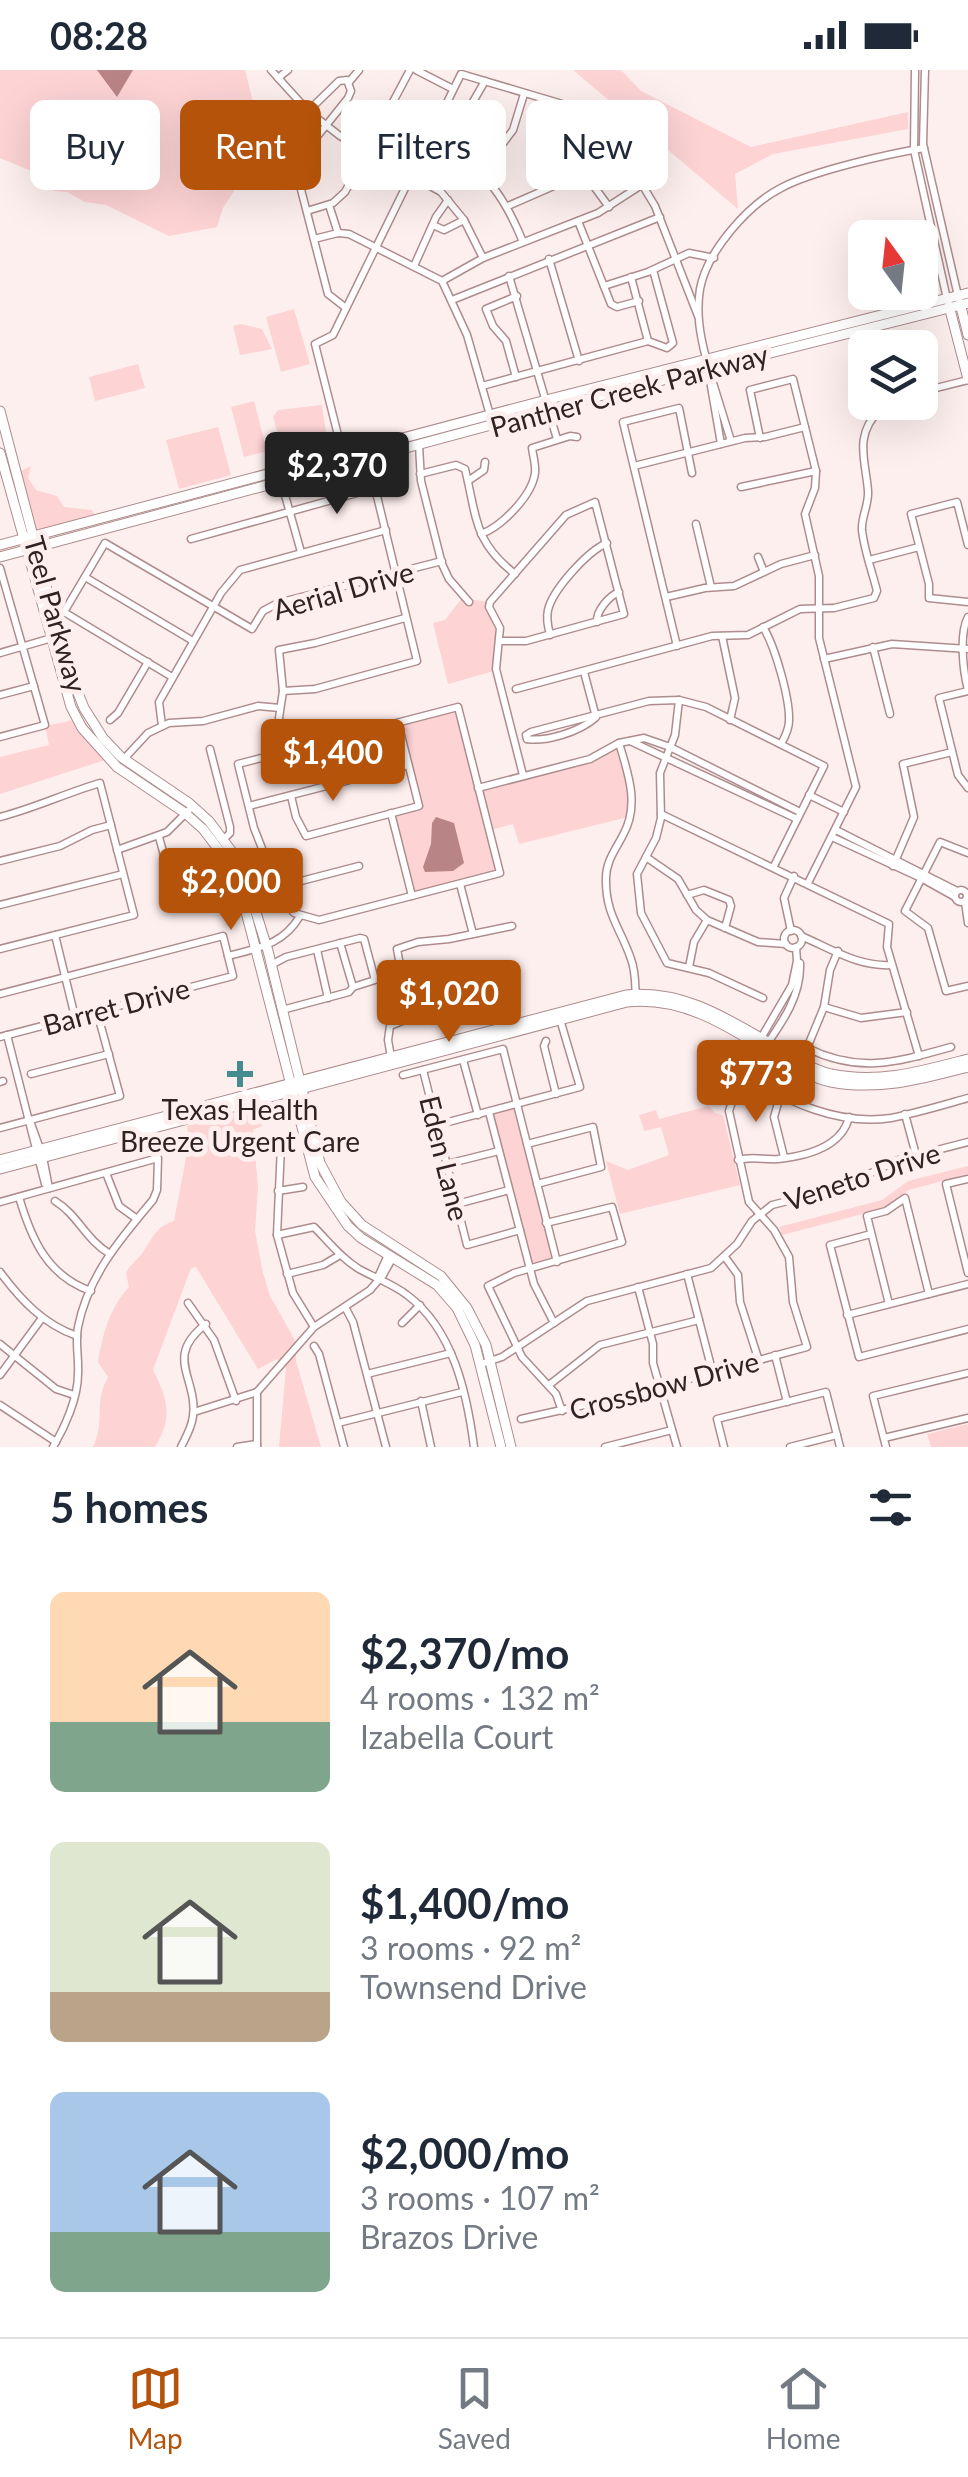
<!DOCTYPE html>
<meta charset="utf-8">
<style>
body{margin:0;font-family:Lato,sans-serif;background:#f6f6f7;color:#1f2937;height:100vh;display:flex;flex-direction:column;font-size:38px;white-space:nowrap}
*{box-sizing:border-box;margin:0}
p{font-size:32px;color:#747a83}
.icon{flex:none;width:55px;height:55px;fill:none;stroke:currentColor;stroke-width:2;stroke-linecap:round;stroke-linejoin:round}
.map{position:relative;height:1377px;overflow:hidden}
.panel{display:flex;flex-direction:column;background:#fff;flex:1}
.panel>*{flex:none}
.top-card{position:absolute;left:30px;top:30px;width:910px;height:90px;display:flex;gap:20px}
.needle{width:65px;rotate:345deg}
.fabs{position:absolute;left:848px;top:150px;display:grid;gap:20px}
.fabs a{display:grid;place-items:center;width:90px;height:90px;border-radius:15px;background:#fff;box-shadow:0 10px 40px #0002;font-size:50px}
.price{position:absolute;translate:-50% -85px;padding:0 22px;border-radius:10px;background:#b45309;color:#fff;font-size:32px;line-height:65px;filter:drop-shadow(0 2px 5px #0008)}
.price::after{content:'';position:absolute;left:50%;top:60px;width:30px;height:22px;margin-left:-15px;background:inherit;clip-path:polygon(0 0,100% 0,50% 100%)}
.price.selected{background:#222;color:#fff}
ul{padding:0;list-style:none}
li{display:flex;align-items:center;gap:30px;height:250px;padding:0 50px}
li span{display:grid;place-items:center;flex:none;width:280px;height:200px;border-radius:15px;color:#555}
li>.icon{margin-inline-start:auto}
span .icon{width:120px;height:120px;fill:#fffc;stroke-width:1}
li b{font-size:42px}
h2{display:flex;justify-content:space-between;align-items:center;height:120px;padding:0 50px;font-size:42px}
.tag{padding:0 35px;border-radius:15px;background:#fff;box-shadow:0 10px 40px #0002;font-size:35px;line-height:90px}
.tag.selected{background:#b45309;color:#fff}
.status{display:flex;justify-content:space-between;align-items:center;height:70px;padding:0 50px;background:#fff;direction:ltr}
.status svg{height:28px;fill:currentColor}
.tabs{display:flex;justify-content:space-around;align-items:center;height:140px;border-top:2px solid #e0e1e3;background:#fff;font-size:28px;color:#747a83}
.tabs a{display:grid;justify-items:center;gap:5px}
.tabs .selected{color:#b45309}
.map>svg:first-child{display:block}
.green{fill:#fdd3d4}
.water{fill:#b98485}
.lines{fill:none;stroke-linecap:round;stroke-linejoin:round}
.minor-casing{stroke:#ae8c8d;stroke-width:9}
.major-casing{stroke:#ae8c8d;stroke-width:11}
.minor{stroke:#fff;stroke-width:6}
.major{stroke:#fff;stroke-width:9}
.poi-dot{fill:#448c8e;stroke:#feefef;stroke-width:4}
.labels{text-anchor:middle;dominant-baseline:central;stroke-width:10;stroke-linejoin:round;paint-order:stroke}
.street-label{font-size:28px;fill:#302223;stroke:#feefef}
.poi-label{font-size:28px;fill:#302223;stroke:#feefef}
</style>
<div class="status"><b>08:28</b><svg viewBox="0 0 49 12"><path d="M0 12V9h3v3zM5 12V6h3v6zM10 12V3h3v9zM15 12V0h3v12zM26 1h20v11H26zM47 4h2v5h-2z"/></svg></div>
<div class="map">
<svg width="968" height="1377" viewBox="0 0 968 1377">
<rect width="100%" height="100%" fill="#feefef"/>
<g class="green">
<path d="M0,0H245L264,75L223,138L217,157L169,166L106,135L85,132L67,122L54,121L38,104L0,88Z"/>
<path d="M573,0H621L641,21L751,77L908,42V59L773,84L735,104L738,139Z"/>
<path d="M294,239L310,294L281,302L266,247Z"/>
<path d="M241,254L262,259L272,279L240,285L233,256Z"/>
<path d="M138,294L145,318L95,331L89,307Z"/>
<path d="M254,331L267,381L244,387L231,337Z"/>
<path d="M322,335L327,369L317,382L285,390L273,347L278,340Z"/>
<path d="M218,357L231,405L179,419L166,370Z"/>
<path d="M31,396L28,408L36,420L57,426L64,437L92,440L95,446L36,462L21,401Z"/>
<path d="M462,528L487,532C503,566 492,569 494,601L448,614L433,553L445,550Z"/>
<path d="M454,641L457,642L497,801L413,823L394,746L423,736L402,655Z"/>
<path d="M74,650L105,690L0,724V687L49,675L46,660L50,655Z"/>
<path d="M616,678L628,720V747L519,774L513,754L491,760L481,719L591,690Z"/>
<path d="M288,1029L294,1051L268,1053L253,1060L258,1117L255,1161L263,1203L270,1226L296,1272V1291L321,1377H279L286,1298L277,1289L258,1299L196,1197L191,1198L153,1300C168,1329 173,1348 155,1377H93C106,1349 93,1334 108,1307L98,1292C103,1263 109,1239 129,1217L126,1203C131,1193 137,1191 143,1182C153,1168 156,1156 174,1151L189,1072L187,1056Z"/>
<path d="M709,1036L715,1043L723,1045L740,1115L620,1144L606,1091L628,1100L669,1085L661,1057L644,1061L639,1045L656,1040L659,1049Z"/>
<path d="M515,1037L555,1191L531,1197L491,1044Z"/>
<path d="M968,1096V1104L909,1120L884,1137L870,1142L782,1165L779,1157L882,1130L908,1111Z"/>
<path d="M968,1354V1377H931L927,1364Z"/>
</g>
<g class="water">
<path d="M97,0H133L117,27Z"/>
<path d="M436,747L454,753L464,793L453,801L425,802L423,797L431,774L432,753Z"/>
</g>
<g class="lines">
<defs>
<g id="minor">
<path d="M271,0L308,41L340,66L441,122L464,150L483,188"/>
<path d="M416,0L451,18"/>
<path d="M915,0L914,80L947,229"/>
<path d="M925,0L923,74L958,226"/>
<path d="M278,8L288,0"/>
<path d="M347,10L351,21L348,28L308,78L300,81L292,78L287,70L296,53L339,11Z"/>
<path d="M349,12L359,0"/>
<path d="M447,78C487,101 506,130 523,172"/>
<path d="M298,81V108L328,224L346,238"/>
<path d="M555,81L593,115L609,137"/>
<path d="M482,101L513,60L524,24"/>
<path d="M426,113L485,11"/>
<path d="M546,119L543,97L579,49"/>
<path d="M329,135L338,163"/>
<path d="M508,136L563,112L578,100"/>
<path d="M307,141L333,133L345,122L410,0"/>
<path d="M578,151L611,234L617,237L639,231"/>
<path d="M433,155L444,160L464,150"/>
<path d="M314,169L338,163L349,164L442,211L467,265L490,345"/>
<path d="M549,189L579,291"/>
<path d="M414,196L436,147L448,130"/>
<path d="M509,206L557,369"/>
<path d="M631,207L648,271"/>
<path d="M442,211L483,188L598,143L643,114"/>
<path d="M604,216L648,202L689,183L714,188"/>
<path d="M452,230L660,147"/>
<path d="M648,271L667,278L673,273L653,200"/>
<path d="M706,288C700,265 696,243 700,219C707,181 748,135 781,118C812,101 888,84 924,78"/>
<path d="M708,299L721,374"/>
<path d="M709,300L731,371"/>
<path d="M516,307L506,271L493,256L486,239L517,226"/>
<path d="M482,316L648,271"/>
<path d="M920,322L968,310"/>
<path d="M872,332L880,340L888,332"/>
<path d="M760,368L750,320L793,309L816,401L815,418L805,444L819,506V568L856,717L808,813"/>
<path d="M419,375L421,411L442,494L449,509L469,532"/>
<path d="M343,385L315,274L333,265L461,4L562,34L632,98L655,136L698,246"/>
<path d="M634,396L745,368L765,367L805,357"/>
<path d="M420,404L456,395L465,399C477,447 473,471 515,504"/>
<path d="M281,411L301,482"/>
<path d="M468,411L484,400L485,392"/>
<path d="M741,417L816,401"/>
<path d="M696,454L711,517"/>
<path d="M481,464C501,457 532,426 535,403C536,395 533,386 532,378L570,366L577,367"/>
<path d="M191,469L375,418L417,591L315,619L283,621"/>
<path d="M968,475L957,432L911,444L929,514V528L968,532"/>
<path d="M758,487L764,502"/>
<path d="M869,490L919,477"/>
<path d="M0,498L45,655L0,667"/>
<path d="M85,507L193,571"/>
<path d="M666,527L705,518L734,516L781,494L815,485"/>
<path d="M968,547C959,564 963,601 968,620"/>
<path d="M597,552C596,541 609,526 619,522"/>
<path d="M763,557C775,576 790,629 789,651C789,659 785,667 781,674"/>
<path d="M550,565C548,556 546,549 548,540C553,519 588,481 607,473"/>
<path d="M722,566L735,628L730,650"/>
<path d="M500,571H526L624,544L595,432L566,445L490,532L489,537L500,558L496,599L523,705"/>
<path d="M677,576L623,352L679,338L692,403"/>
<path d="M873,577L890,644"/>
<path d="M0,583L52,568"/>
<path d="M824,589L892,574L968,579"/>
<path d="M584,602L596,647"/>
<path d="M172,607L64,542L105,473L252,559L263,541L278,533L442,491"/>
<path d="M516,619L712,566L748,565L800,539L834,538L874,528L877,521C872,501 864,480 862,460C861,447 869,435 868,421C866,392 853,365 880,340"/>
<path d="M968,621L939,628L958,705L968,718"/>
<path d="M0,625L34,616"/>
<path d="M679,630L675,665L660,703L661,748L656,768L637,804L641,843L667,893L709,903L763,928"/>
<path d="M458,637L500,803L319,850L294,843L281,827L254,758L238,694Z"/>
<path d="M110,650L118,643L148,592"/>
<path d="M162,656L159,632L221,523L240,500L386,460"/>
<path d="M527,669L526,665L531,662L649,631L679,630L706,637L824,696L774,796"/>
<path d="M527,669C546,672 579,662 595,648"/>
<path d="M630,671L797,749"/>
<path d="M619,673C628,703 640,735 623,765C616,779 606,791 606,808C605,844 621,859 631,889C636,902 635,916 636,929"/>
<path d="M210,679L230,757V763L224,769"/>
<path d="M286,681L279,648L283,621L279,580L315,573L405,548"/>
<path d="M123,690L148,663L169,653L203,651L258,636L280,638"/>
<path d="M478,718L590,689L619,673L644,668L670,677L800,742"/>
<path d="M809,725L844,742"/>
<path d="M291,726L296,747L306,766L419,736L398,653"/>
<path d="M249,736L408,695"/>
<path d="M391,743L412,826"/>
<path d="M661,744L889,854L887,877L919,986"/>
<path d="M0,747C35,738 66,723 100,713L134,845L0,879"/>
<path d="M836,760L957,821"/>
<path d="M159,767L176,829"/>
<path d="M832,767L921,808L955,827"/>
<path d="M117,780L167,762L193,736"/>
<path d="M968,783L940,772L905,841L928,858L946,921L968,916"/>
<path d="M646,787L678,809L696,840L707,850L758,872L786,874"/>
<path d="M0,791L60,776L92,760L111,755"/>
<path d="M893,796L914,747L903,694L952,682"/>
<path d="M231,799L264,782"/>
<path d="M460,814L473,864"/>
<path d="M278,817L359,796"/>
<circle cx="961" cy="826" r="6"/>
<path d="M687,825L704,820L729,830L731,836L725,858"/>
<path d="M965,832L968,853"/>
<path d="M0,835L123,804"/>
<circle cx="793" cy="869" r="9"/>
<path d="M791,861L784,828L794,806"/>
<path d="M55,865L75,947"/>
<path d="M801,866C832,879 858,897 892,895"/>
<path d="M340,873L353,917"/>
<path d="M317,880L328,928"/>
<path d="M838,881L830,900L824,937L807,978C860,1004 897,992 951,977"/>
<path d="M228,886C258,878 283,875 300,846"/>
<path d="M271,895L286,887L360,868L364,869L375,910L353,917L349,922L282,940"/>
<path d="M689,897L694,872L707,850"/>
<path d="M0,924L223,866L233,906L0,967"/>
<path d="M824,937L861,948L907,942"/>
<path d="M421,944L403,912L397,879L418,872L449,869L512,856"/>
<path d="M7,965L45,1114L49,1118"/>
<path d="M546,971L544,976L556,1024"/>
<path d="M391,987L388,970L390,956L434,938L467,930"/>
<path d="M463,990L478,1045"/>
<path d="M423,1000L467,1175L520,1160"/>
<path d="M744,1003L748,1002C769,968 802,935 800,893"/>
<path d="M31,1004L109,984"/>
<path d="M742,1004C786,1031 838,1056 891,1048C917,1043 943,1035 968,1028"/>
<path d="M403,1005L503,979L557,1192"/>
<path d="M0,1012L3,1011"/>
<path d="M780,1026L774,1047L784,1087"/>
<path d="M489,1042L534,1214L554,1253"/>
<path d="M905,1044L916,1085"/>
<path d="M30,1051L43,1087L49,1118"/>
<path d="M437,1055L580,1017L559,946"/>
<path d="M0,1058L120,1026L97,942"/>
<path d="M527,1074L593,1057L601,1097L537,1114"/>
<path d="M281,1076L277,1165L293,1223L314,1257"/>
<path d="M738,1090C752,1086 764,1090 778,1089C806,1086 842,1077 849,1047"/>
<path d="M447,1094L499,1081"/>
<path d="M106,1103L119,1136L137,1149"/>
<path d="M968,1109L946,1114L968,1203"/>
<path d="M278,1121L303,1117"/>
<path d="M19,1127C31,1168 47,1206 91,1221"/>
<path d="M55,1131C78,1145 85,1169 110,1184"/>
<path d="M0,1132L158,1088L157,1120L153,1130C121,1168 88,1206 78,1257C75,1273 79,1287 78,1304C78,1328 65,1357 53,1377"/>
<path d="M457,1134L509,1120"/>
<path d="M546,1153L612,1137L622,1172L514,1203L488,1216L522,1287L556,1324L562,1341"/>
<path d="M871,1164L830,1175L859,1287L968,1259"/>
<path d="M277,1165L314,1157C329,1172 341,1188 359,1199C375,1208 393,1214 407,1225C453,1259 467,1323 474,1377"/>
<path d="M725,1187L738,1205L740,1232L758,1288"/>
<path d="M0,1202C21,1230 43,1254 77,1266"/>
<path d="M287,1204L323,1195L340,1185"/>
<path d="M687,1204L713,1304"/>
<path d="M378,1207L388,1185"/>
<path d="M638,1217L653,1274V1293L677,1377"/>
<path d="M188,1233L214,1270L236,1331"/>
<path d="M889,1234L867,1146L886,1141L905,1128L929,1224"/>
<path d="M345,1237L353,1252L386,1377"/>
<path d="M847,1245L968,1214"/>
<path d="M402,1253L420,1235"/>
<path d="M0,1274L56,1319L74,1325"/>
<path d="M314,1276L319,1284L344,1377"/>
<path d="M775,1285L787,1332"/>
<path d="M481,1294L502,1287L587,1231L711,1198L737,1174L752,1151L772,1135L840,1118L898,1090L968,1072"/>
<path d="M367,1304L451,1283"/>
<path d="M0,1305L42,1248"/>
<path d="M549,1315L600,1275L699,1250"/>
<path d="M257,1322V1377"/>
<path d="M421,1331L431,1377"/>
<path d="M0,1335L56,1372"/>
<path d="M194,1342L257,1322L314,1257L370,1220L383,1205L393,1187"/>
<path d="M521,1349L634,1324L807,1277L793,1232L789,1187L774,1160L749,1132L729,1041L743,999L792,915L797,891L796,877"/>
<path d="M338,1353L462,1322"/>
<path d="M884,1368L968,1348"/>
<path d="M181,1377C186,1367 192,1357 193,1346C198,1308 163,1287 206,1254"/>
<path d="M237,1377L257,1374"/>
<path d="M605,1377L672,1360"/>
<path d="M724,1377L717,1349L826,1322L840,1377"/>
<path d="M790,1377L837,1365"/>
<path d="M886,1377L873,1326L968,1303"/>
</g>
<g id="major">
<path d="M960,233L968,265"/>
<path d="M949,236L968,309"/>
<path d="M0,341L67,595L84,638L103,668L121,687L189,733L209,751L241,794L268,881L320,1093L341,1132L362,1155L441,1206L467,1238L486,1275L511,1377"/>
<path d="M0,383L71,637L82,658L117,697L185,743L203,759L226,789L246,842L315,1107L348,1156L361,1168L437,1215L457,1238L475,1275L501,1377"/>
<path d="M0,475L546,330L968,223"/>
<path d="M0,487L584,330L968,233"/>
<path d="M0,1090L626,925C687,919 732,952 783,981C798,990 814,1000 831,1004C879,1014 922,1001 968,989"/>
<path d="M0,1099L627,932C684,926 729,957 776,986C793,996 811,1008 831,1012C879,1021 922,1009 968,997"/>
</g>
</defs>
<use href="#minor" class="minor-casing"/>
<use href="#major" class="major-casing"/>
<use href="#minor" class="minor"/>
<use href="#major" class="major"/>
</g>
<path class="poi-dot" d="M235 989h10v10h10v10h-10v10h-10v-10h-10v-10h10z"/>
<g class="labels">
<g class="street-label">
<text transform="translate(629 320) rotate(-15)">Panther Creek Parkway</text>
<text transform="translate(343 520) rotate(-16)">Aerial Drive</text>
<text transform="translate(56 544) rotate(74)">Teel Parkway</text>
<text transform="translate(116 936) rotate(-15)">Barret Drive</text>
<text transform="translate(445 1088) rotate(76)">Eden Lane</text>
<text transform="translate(862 1106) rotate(-18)">Veneto Drive</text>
<text transform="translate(664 1315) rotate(-15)">Crossbow Drive</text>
</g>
<g class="poi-label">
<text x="240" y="1039">Texas Health<tspan x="240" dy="32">Breeze Urgent Care</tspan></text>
</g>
</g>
</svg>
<div class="fabs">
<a><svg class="needle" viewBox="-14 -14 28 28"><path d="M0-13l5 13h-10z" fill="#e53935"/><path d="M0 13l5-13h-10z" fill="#747a83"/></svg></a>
<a><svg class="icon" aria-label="layers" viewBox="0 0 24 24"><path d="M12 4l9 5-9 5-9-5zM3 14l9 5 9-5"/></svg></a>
</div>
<b class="price selected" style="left:337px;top:447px">$2,370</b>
<b class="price" style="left:333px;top:734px">$1,400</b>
<b class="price" style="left:231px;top:863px">$2,000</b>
<b class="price" style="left:449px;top:975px">$1,020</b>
<b class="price" style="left:756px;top:1055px">$773</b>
<div class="top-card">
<a class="tag">Buy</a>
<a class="tag selected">Rent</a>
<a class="tag">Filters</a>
<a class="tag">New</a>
</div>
</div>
<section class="panel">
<h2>5 homes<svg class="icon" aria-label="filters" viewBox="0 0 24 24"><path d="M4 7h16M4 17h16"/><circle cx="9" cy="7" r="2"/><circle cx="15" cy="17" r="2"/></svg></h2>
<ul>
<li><span style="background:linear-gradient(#ffd9b3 65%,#7fa58c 0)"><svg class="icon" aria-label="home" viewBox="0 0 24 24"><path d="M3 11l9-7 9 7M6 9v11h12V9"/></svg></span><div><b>$2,370/mo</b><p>4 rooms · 132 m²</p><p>Izabella Court</p></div></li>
<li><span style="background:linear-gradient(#dfe7d0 75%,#b9a48a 0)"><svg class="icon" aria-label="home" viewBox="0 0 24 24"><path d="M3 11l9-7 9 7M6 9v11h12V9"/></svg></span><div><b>$1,400/mo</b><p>3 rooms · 92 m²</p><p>Townsend Drive</p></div></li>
<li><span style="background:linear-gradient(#a9c7e8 70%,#7fa58c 0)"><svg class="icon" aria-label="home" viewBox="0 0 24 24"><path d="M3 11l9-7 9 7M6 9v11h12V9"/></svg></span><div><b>$2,000/mo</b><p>3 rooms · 107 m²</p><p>Brazos Drive</p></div></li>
</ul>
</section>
<nav class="tabs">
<a class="selected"><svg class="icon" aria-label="map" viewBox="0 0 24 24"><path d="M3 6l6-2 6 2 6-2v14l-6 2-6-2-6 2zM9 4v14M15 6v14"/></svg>Map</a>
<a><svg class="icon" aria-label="saved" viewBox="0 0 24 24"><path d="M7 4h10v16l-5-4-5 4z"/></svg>Saved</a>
<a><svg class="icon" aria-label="home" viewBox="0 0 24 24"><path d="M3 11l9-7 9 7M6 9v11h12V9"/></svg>Home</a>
</nav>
